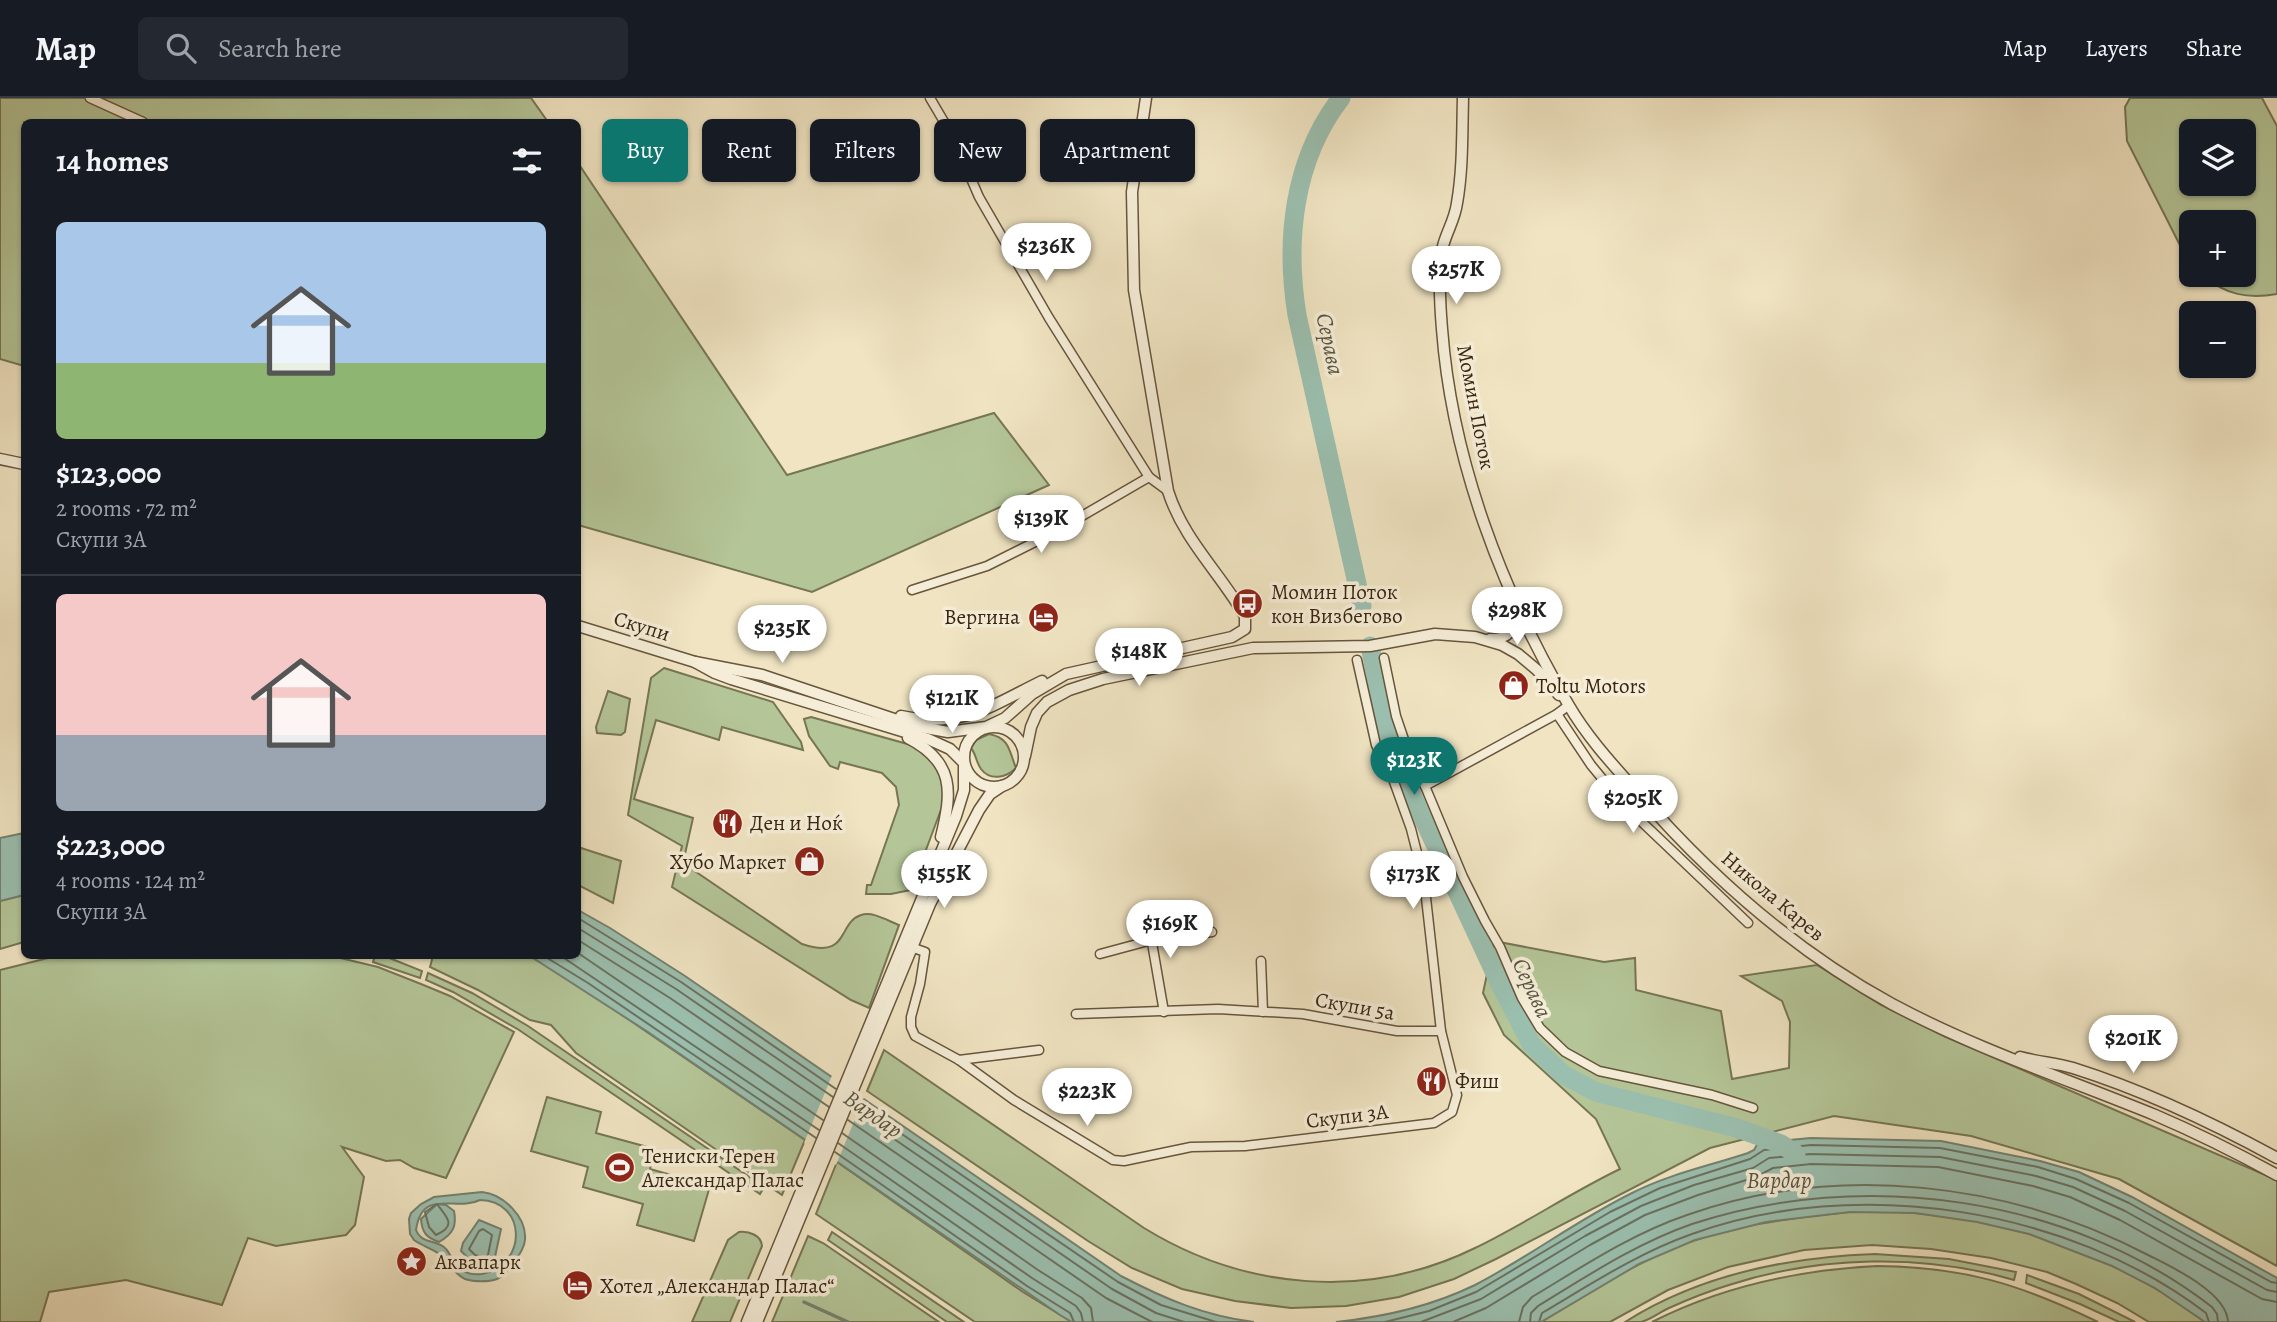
<!DOCTYPE html>
<meta charset="utf-8">
<style>
body{margin:0;font-family:Alegreya,serif;background:#242831;color:#f1f3f6;height:100vh;display:flex;flex-direction:column;font-size:26px;white-space:nowrap}
*{box-sizing:border-box;margin:0}
p{font-size:23px;color:#9ea1a6}
.icon{flex:none;width:38px;height:38px;fill:none;stroke:currentColor;stroke-width:2;stroke-linecap:round;stroke-linejoin:round}
.map{position:relative;flex:1;overflow:hidden}
.drawer{position:absolute;left:21px;top:21px;width:560px;height:840px;display:flex;flex-direction:column;background:#171b24;border-radius:10px;box-shadow:0 2px 5px #0004}
.drawer>*{flex:none}
.top-card{position:absolute;left:602px;top:21px;width:665px;height:63px;display:flex;gap:14px}
.fabs{position:absolute;left:2179px;top:21px;display:grid;gap:14px}
.fabs a{display:grid;place-items:center;width:77px;height:77px;border-radius:10px;background:#171b24;box-shadow:0 2px 5px #0004;font-size:35px}
.price{position:absolute;translate:-50% -60px;padding:0 16px;border-radius:24px;background:#fff;color:#222;font-size:23px;line-height:46px;filter:drop-shadow(0 2px 4px #0008)}
.price::after{content:'';position:absolute;left:50%;top:42px;width:21px;height:16px;margin-left:-10px;background:inherit;clip-path:polygon(0 0,100% 0,50% 100%)}
.price.on{background:#0f766e;color:#fff}
ul{padding:0;list-style:none}
li{display:grid;align-content:center;gap:14px;height:371px;padding:0 35px}
li+li{border-top:2px solid #363941}
li span{display:grid;place-items:center;height:217px;border-radius:10px;color:#555}
li>.icon{margin-inline-start:auto}
span .icon{width:126px;height:126px;fill:#fffc;stroke-width:1}
li b{font-size:30px}
h2{display:flex;justify-content:space-between;align-items:center;height:84px;padding:0 35px;font-size:30px}
.tag{padding:0 24px;border-radius:10px;background:#171b24;box-shadow:0 2px 5px #0004;font-size:24px;line-height:63px}
.tag.on{background:#0f766e;color:#fff}
header{display:flex;align-items:center;gap:42px;box-sizing:border-box;height:98px;padding:0 35px;background:#171b24;border-bottom:2px solid #363941}
header strong{font-size:33px}
nav{display:flex;gap:38px;margin-inline-start:auto;font-size:24px}
.search{width:490px;height:63px;background:#242831;display:flex;align-items:center;gap:18px;box-sizing:border-box;padding:0 24px;border-radius:10px;color:#9ea1a6;font-size:26px}
.map>svg:first-child{display:block}
.green{fill:#b4c597;stroke:#767554;stroke-width:2;fill-rule:evenodd}
.water{fill:#9bbfaf;stroke:#74816f;stroke-width:2;fill-rule:evenodd}
.pier{fill:#f0e4c2}
.lines{fill:none;stroke-linecap:round;stroke-linejoin:round}
.shore{stroke:#6a7260;stroke-width:2}
.stream{stroke:#74816f;stroke-width:3.5}
.river{stroke:#9bbfaf;stroke-width:19}
.minor-casing{stroke:#67553c;stroke-width:11}
.tertiary-casing{stroke:#67553c;stroke-width:13}
.minor{stroke:#f5edd7;stroke-width:8}
.tertiary{stroke:#f5edd7;stroke-width:10}
.labels{text-anchor:middle;dominant-baseline:central;stroke-width:7;stroke-linejoin:round;paint-order:stroke}
.street-label{font-size:21px;fill:#392510;stroke:#f5edd7}
.poi-label{font-size:21px;fill:#392510;stroke:#f5edd7;text-anchor:start}
.water-label{font-size:23px;font-style:italic;fill:#565340;stroke:#f5edd7}
</style>
<header>
<strong>Map</strong>
<div class="search"><svg class="icon" aria-label="search" viewBox="0 0 24 24"><circle cx="10" cy="10" r="6"/><path d="M15 15l6 6"/></svg>Search here</div>
<nav><a>Map</a><a>Layers</a><a>Share</a></nav>
</header>
<div class="map">
<svg width="2277" height="1224" viewBox="0 0 2277 1224">
<rect width="100%" height="100%" fill="#f0e4c2"/>
<filter id="stains"><feTurbulence type="fractalNoise" baseFrequency=".00286" numOctaves="4"/><feColorMatrix values="0 0 0 0 .2 0 0 0 0 .09 0 0 0 0 .02 0 0 0 .5 -.17"/></filter>
<radialGradient id="worn" r=".72"><stop offset=".6" stop-color="#630" stop-opacity="0"/><stop offset="1" stop-color="#630" stop-opacity=".3"/></radialGradient>
<g class="green">
<path d="M0,0H531L548,24H24V268L0,261Z"/>
<path d="M2130,0H2262L2277,28V196C2248,201 2225,197 2203,177H2244V124H2191V166L2188,163L2127,43L2125,9ZM2191,33H2244V86H2191Z"/>
<path d="M578,65L787,377L994,315L1049,387L812,494L578,427Z"/>
<path d="M664,570L773,604L801,644L803,652L722,629L719,642L656,622L634,701L693,720L683,765L802,846C850,862 837,825 861,817C873,813 888,823 899,827L869,910L851,902L672,789L682,748L628,717L651,580Z"/>
<path d="M608,593L630,601L625,634L621,637L597,635L596,629Z"/>
<path d="M811,619L918,649L939,671L945,701L911,792L891,796H866L867,787H871L899,707L896,689L882,675L840,664L838,671L830,668L809,638L804,621Z"/>
<path d="M989,636C1010,640 1009,653 1016,670C1006,680 990,683 981,671C976,664 976,656 971,650L976,642Z"/>
<path d="M578,749L621,763L613,805L578,787Z"/>
<path d="M24,797V844L0,851V803Z"/>
<path d="M1494,843L1604,864L1635,860L1636,892L1721,913L1732,981L1789,970L1790,924L1782,903L1741,878L1817,867L1881,907L1946,939L2277,1082V1168L2119,1081L1971,1038L1834,1018L1710,1050L1496,1161L1454,1181L1399,1199L1346,1208L1291,1210L1235,1203L1182,1191L1132,1170L1088,1143L867,993L884,952L1144,1130C1245,1192 1367,1203 1475,1150C1525,1126 1570,1095 1620,1071L1596,1021L1504,937L1483,895Z"/>
<path d="M56,858H332L378,869L421,886L450,898L514,934L446,1080L414,1070L400,1062L386,1063L342,1049L364,1079L355,1127L346,1137L276,1148L248,1140L222,1207L126,1182L49,1194L40,1224H0V872Z"/>
<path d="M375,858L387,859L422,873L420,880L373,864Z"/>
<path d="M433,858H530L584,891L805,1042L782,1097L576,955L551,927L530,922L478,892L430,869Z"/>
<path d="M428,875L472,895L528,928L764,1089L760,1096L519,932L453,894L426,882Z"/>
<path d="M547,999L601,1014L596,1035L655,1051L650,1071L710,1088L694,1143L637,1127L643,1106L583,1089L588,1069L531,1053Z"/>
<path d="M837,1064L1023,1194L1072,1224H975L816,1116Z"/>
<path d="M1850,1114C1871,1114 1893,1113 1914,1115C2017,1122 2123,1161 2205,1224H2149L2117,1205L2076,1186L2047,1174L1991,1160L1931,1151L1872,1147L1804,1152L1728,1169L1668,1192L1610,1224H1541C1582,1200 1623,1172 1667,1153C1725,1128 1787,1120 1850,1114Z"/>
<path d="M739,1134C749,1133 761,1137 762,1148L730,1224H692L728,1142Z"/>
<path d="M832,1134L964,1224H947L828,1142Z"/>
<path d="M808,1138L823,1145L939,1224H772Z"/>
<path d="M1875,1156L1949,1161L2016,1174L2014,1182C1923,1155 1819,1158 1729,1187C1709,1193 1689,1201 1669,1210C1660,1214 1650,1222 1641,1224C1636,1224 1629,1224 1625,1224C1699,1177 1788,1159 1875,1156Z"/>
<path d="M1877,1168C1964,1169 2020,1186 2098,1224H1652C1723,1188 1797,1172 1877,1168Z"/>
<path d="M2027,1177L2079,1196L2135,1224H2119L2080,1206L2026,1185Z"/>
</g>
<g class="water">
<path d="M24,735V797L0,803V740Z"/>
<path d="M578,812L610,830L685,878L1121,1178C1165,1201 1205,1218 1254,1224H1072L1060,1217L648,934L530,858H578Z"/>
<path d="M1811,1040L1941,1043L2040,1063L2079,1074L2132,1099L2277,1180V1224H2205L2155,1190L2112,1168L2029,1136L1977,1124L1915,1115L1850,1114L1766,1124L1695,1142L1639,1166L1541,1224H1336C1384,1219 1432,1208 1475,1187C1529,1159 1577,1122 1632,1095C1669,1076 1709,1068 1748,1055L1754,1052L1758,1045Z"/>
<path d="M482,1094C503,1096 527,1119 525,1142C524,1153 507,1177 497,1181C489,1184 474,1184 465,1181C453,1176 448,1161 438,1155C430,1150 421,1147 414,1142L410,1136L409,1121L411,1115L421,1106L434,1099ZM480,1102C527,1103 528,1167 482,1176C475,1177 468,1176 462,1172C453,1167 452,1158 446,1151C438,1141 422,1147 416,1132C422,1089 456,1114 480,1102Z"/>
<path d="M437,1106L446,1107L454,1113C457,1128 453,1136 439,1144C427,1140 422,1135 421,1121Z"/>
<path d="M479,1122L501,1131L493,1168L471,1163L461,1153L463,1145Z"/>
</g>
<path class="pier" d="M833,975L865,997L836,1067L804,1045Z"/>
<g class="lines">
<g class="shore">
<path d="M578,820L681,884L836,991"/>
<path d="M578,830L676,891L833,999"/>
<path d="M578,842L670,900L829,1009"/>
<path d="M578,855L823,1022"/>
<path d="M544,858L588,885L816,1040"/>
<path d="M561,858L819,1032"/>
<path d="M855,1004L1118,1184L1161,1207L1216,1224"/>
<path d="M852,1012L1112,1191L1156,1215L1184,1224"/>
<path d="M848,1022L1106,1200L1152,1224"/>
<path d="M842,1035L1038,1172L1082,1200L1091,1210L1093,1224"/>
<path d="M838,1045L1032,1180L1076,1208L1081,1215L1083,1224"/>
<path d="M835,1054L1027,1188L1070,1215L1074,1224"/>
<path d="M437,1106C446,1119 458,1127 436,1137L429,1129L425,1114Z"/>
<path d="M483,1131L492,1137L488,1157L485,1160L475,1157L469,1151L479,1133Z"/>
<path d="M1385,1224L1429,1213L1476,1194L1610,1114L1660,1090L1750,1061L1764,1052L1811,1047L1940,1050L2038,1069L2076,1081L2129,1105L2271,1184L2277,1185"/>
<path d="M1421,1224L1481,1201L1585,1138L1641,1108L1694,1087L1753,1070L1769,1060L1810,1056L1940,1059L2036,1078L2073,1089L2125,1113L2267,1192L2277,1194"/>
<path d="M1453,1224L1486,1210L1590,1147L1645,1117L1698,1097L1756,1079L1773,1070L1811,1066L1938,1069L2033,1088L2070,1099L2120,1122L2262,1201L2277,1204"/>
<path d="M1519,1224L1523,1209L1532,1199C1582,1169 1631,1136 1687,1117C1838,1064 2010,1084 2150,1158C2174,1170 2227,1195 2228,1224"/>
<path d="M1530,1224L1531,1215L1538,1208C1587,1178 1637,1145 1692,1126C1862,1070 2069,1098 2212,1209L2217,1216L2218,1224"/>
<path d="M1539,1224L1542,1215C1591,1186 1638,1155 1692,1136C1856,1077 2067,1109 2206,1215L2209,1224"/>
</g>
<path class="stream" d="M804,1204L848,1224"/>
<g class="river">
<path d="M1341,0C1293,62 1285,143 1297,217L1362,508"/>
<path d="M1370,548L1386,630L1402,675L1499,884L1531,946L1564,977L1596,994L1737,1030L1781,1046L1796,1056"/>
</g>
<defs>
<g id="minor">
<path d="M90,0L143,24"/>
<path d="M930,0L953,39L979,99L1049,220L1149,379"/>
<path d="M912,492L987,468L1051,436L1149,379L1168,393"/>
<path d="M1384,560L1396,618L1412,665L1425,688L1463,779L1485,823L1500,849L1522,900L1540,930L1565,954L1599,973L1712,997L1753,1010"/>
<path d="M1557,616L1591,667L1624,707L1748,825"/>
<path d="M1425,688L1557,616L1569,607"/>
<path d="M1147,816L1164,914"/>
<path d="M911,849L925,854L920,886L911,919V929L915,938L959,962L1014,1002L1113,1062L1124,1063L1191,1049L1245,1048L1434,1025L1452,1014L1457,997L1441,933L1424,782L1411,731L1393,681L1376,647L1357,562"/>
<path d="M1100,856L1152,842L1212,834"/>
<path d="M1261,863L1263,914"/>
<path d="M1076,916L1218,911L1303,916L1397,933H1441"/>
<path d="M959,962L1039,952"/>
</g>
<g id="tertiary">
<path d="M1463,0C1462,35 1463,71 1457,105C1455,121 1447,133 1443,148C1438,171 1440,207 1442,231C1452,363 1502,493 1568,606C1587,639 1613,667 1638,695C1711,779 1793,852 1892,906C1976,951 2067,981 2155,1017C2197,1035 2237,1055 2277,1077"/>
<path d="M0,361L24,366"/>
<path d="M578,528L695,564L715,575L731,581L928,641L950,651L964,665V692L956,718L747,1224"/>
<path d="M1490,541C1508,542 1514,531 1520,515"/>
<path d="M695,564L762,577L915,628L948,634L986,629L1005,620L1032,596L1066,576L1232,539L1245,531V518C1220,475 1183,441 1168,393L1134,192L1132,94L1146,0"/>
<path d="M901,618C962,631 991,608 1042,583"/>
<circle cx="994" cy="659" r="30"/>
<path d="M908,640C955,664 952,694 941,739"/>
<path d="M1025,658L1031,629L1037,615L1047,604L1069,592L1103,581L1253,550L1370,548L1435,536L1475,539L1502,547L1518,556L1537,572L1559,597"/>
<path d="M2020,959C2038,964 2056,965 2073,970C2143,992 2213,1025 2277,1060"/>
<path d="M757,1224L930,806L979,712L990,696L1002,688"/>
</g>
</defs>
<use href="#minor" class="minor-casing"/>
<use href="#tertiary" class="tertiary-casing"/>
<use href="#minor" class="minor"/>
<use href="#tertiary" class="tertiary"/>
</g>
<defs>
<symbol id="bus-disc" viewBox="-11 -11 22 22"><circle r="9.5" fill="#8f2418" stroke="#f5edd7"/><path d="M-5-6H5V4H4V6H2V4H-2V6H-4V4H-5ZM-3.5-4V0h7V-4ZM-3.5 1.2v1.5H-2V1.2ZM2 1.2v1.5H3.5V1.2Z" fill="#fff"/></symbol>
<symbol id="hotel-disc" viewBox="-11 -11 22 22"><circle r="9.5" fill="#8f2418" stroke="#f5edd7"/><path d="M-6-4.5h1.5V1H6V5H4.5V3h-9V5H-6ZM-4 0a1.8 1.8 0 1 1 3.6 0ZM.5 0V-2.5h3Q6-2.5 6 0Z" fill="#fff"/></symbol>
<symbol id="shop-disc" viewBox="-11 -11 22 22"><circle r="9.5" fill="#8f2418" stroke="#f5edd7"/><path d="M-5-2.5h2.3a2.7 3.5 0 0 1 5.4 0H5L5.5 6h-11ZM-1.5-2.5h3a1.5 2.3 0 0 0-3 0Z" fill="#fff"/></symbol>
<symbol id="restaurant-disc" viewBox="-11 -11 22 22"><circle r="9.5" fill="#8f2418" stroke="#f5edd7"/><path d="M-5-6h1v4h1v-4h1v4h1v-4h1v5L-1.5 .5V6h-2V.5L-5-1ZM5-6V6H3V1.5H1.5Q1.5-4 5-6Z" fill="#fff"/></symbol>
<symbol id="stadium-disc" viewBox="-11 -11 22 22"><circle r="9.5" fill="#8f2418" stroke="#f5edd7"/><path d="M0-5a6.5 5 0 1 0 0 10a6.5 5 0 1 0 0-10ZM-3.5-1.8h7v3.6h-7Z" fill="#fff"/></symbol>
<symbol id="sight-disc" viewBox="-11 -11 22 22"><circle r="9.5" fill="#8f2418" stroke="#f5edd7"/><path d="M0-6L1.8-2.2L6-1.7L2.9 1.2L3.7 5.4L0 3.3L-3.7 5.4L-2.9 1.2L-6-1.7L-1.8-2.2Z" fill="#fff"/></symbol>
</defs>
<g fill-rule="evenodd">
<use href="#bus-disc" x="1230" y="488" width="35" height="35"/>
<use href="#hotel-disc" x="1026" y="502" width="35" height="35"/>
<use href="#shop-disc" x="1496" y="570" width="35" height="35"/>
<use href="#restaurant-disc" x="710" y="708" width="35" height="35"/>
<use href="#shop-disc" x="792" y="746" width="35" height="35"/>
<use href="#restaurant-disc" x="1414" y="966" width="35" height="35"/>
<use href="#stadium-disc" x="602" y="1052" width="35" height="35"/>
<use href="#sight-disc" x="394" y="1146" width="35" height="35"/>
<use href="#hotel-disc" x="560" y="1170" width="35" height="35"/>
</g>
<g class="labels">
<g class="street-label">
<text transform="translate(1476 309) rotate(79)">Момин Поток</text>
<text transform="translate(642 528) rotate(17)">Скупи</text>
<text transform="translate(1773 798) rotate(40)">Никола Карев</text>
<text transform="translate(1355 908) rotate(10)">Скупи 5а</text>
<text transform="translate(1347 1018) rotate(-7)">Скупи 3А</text>
</g>
<g class="poi-label">
<text x="1271" y="494">Момин Поток<tspan x="1271" dy="24">кон Визбегово</tspan></text>
<text x="1020" y="519" text-anchor="end">Вергина</text>
<text x="1536" y="588">Toltu Motors</text>
<text x="750" y="725">Ден и Ноќ</text>
<text x="786" y="764" text-anchor="end">Хубо Маркет</text>
<text x="1455" y="983">Фиш</text>
<text x="642" y="1058">Тениски Терен<tspan x="642" dy="24">Александар Палас</tspan></text>
<text x="435" y="1164">Аквапарк</text>
<text x="600" y="1188">Хотел „Александар Палас“</text>
</g>
<g class="water-label">
<text transform="translate(1330 246) rotate(78)">Серава</text>
<text transform="translate(1532 890) rotate(65)">Серава</text>
<text transform="translate(873 1016) rotate(35)">Вардар</text>
<text x="1779" y="1082">Вардар</text>
</g>
</g>
<rect width="100%" height="100%" filter="url(#stains)"/>
<rect width="100%" height="100%" fill="url(#worn)"/>
</svg>
<div class="fabs">
<a><svg class="icon" aria-label="layers" viewBox="0 0 24 24"><path d="M12 4l9 5-9 5-9-5zM3 14l9 5 9-5"/></svg></a>
<a>+</a>
<a>−</a>
</div>
<b class="price" style="left:1046px;top:185px">$236K</b>
<b class="price" style="left:1456px;top:208px">$257K</b>
<b class="price" style="left:1041px;top:457px">$139K</b>
<b class="price" style="left:1517px;top:549px">$298K</b>
<b class="price" style="left:782px;top:567px">$235K</b>
<b class="price" style="left:1139px;top:590px">$148K</b>
<b class="price" style="left:952px;top:637px">$121K</b>
<b class="price on" style="left:1414px;top:699px">$123K</b>
<b class="price" style="left:1633px;top:737px">$205K</b>
<b class="price" style="left:944px;top:812px">$155K</b>
<b class="price" style="left:1413px;top:813px">$173K</b>
<b class="price" style="left:1170px;top:862px">$169K</b>
<b class="price" style="left:2133px;top:977px">$201K</b>
<b class="price" style="left:1087px;top:1030px">$223K</b>
<div class="top-card">
<a class="tag on">Buy</a>
<a class="tag">Rent</a>
<a class="tag">Filters</a>
<a class="tag">New</a>
<a class="tag">Apartment</a>
</div>
<section class="drawer">
<h2>14 homes<svg class="icon" aria-label="filters" viewBox="0 0 24 24"><path d="M4 7h16M4 17h16"/><circle cx="9" cy="7" r="2"/><circle cx="15" cy="17" r="2"/></svg></h2>
<ul>
<li><span style="background:linear-gradient(#a9c7e8 65%,#8fb573 0)"><svg class="icon" aria-label="home" viewBox="0 0 24 24"><path d="M3 11l9-7 9 7M6 9v11h12V9"/></svg></span><div><b>$123,000</b><p>2 rooms · 72 m²</p><p>Скупи 3А</p></div></li>
<li><span style="background:linear-gradient(#f6c9c9 65%,#9aa5b1 0)"><svg class="icon" aria-label="home" viewBox="0 0 24 24"><path d="M3 11l9-7 9 7M6 9v11h12V9"/></svg></span><div><b>$223,000</b><p>4 rooms · 124 m²</p><p>Скупи 3А</p></div></li>
</ul>
</section>
</div>
